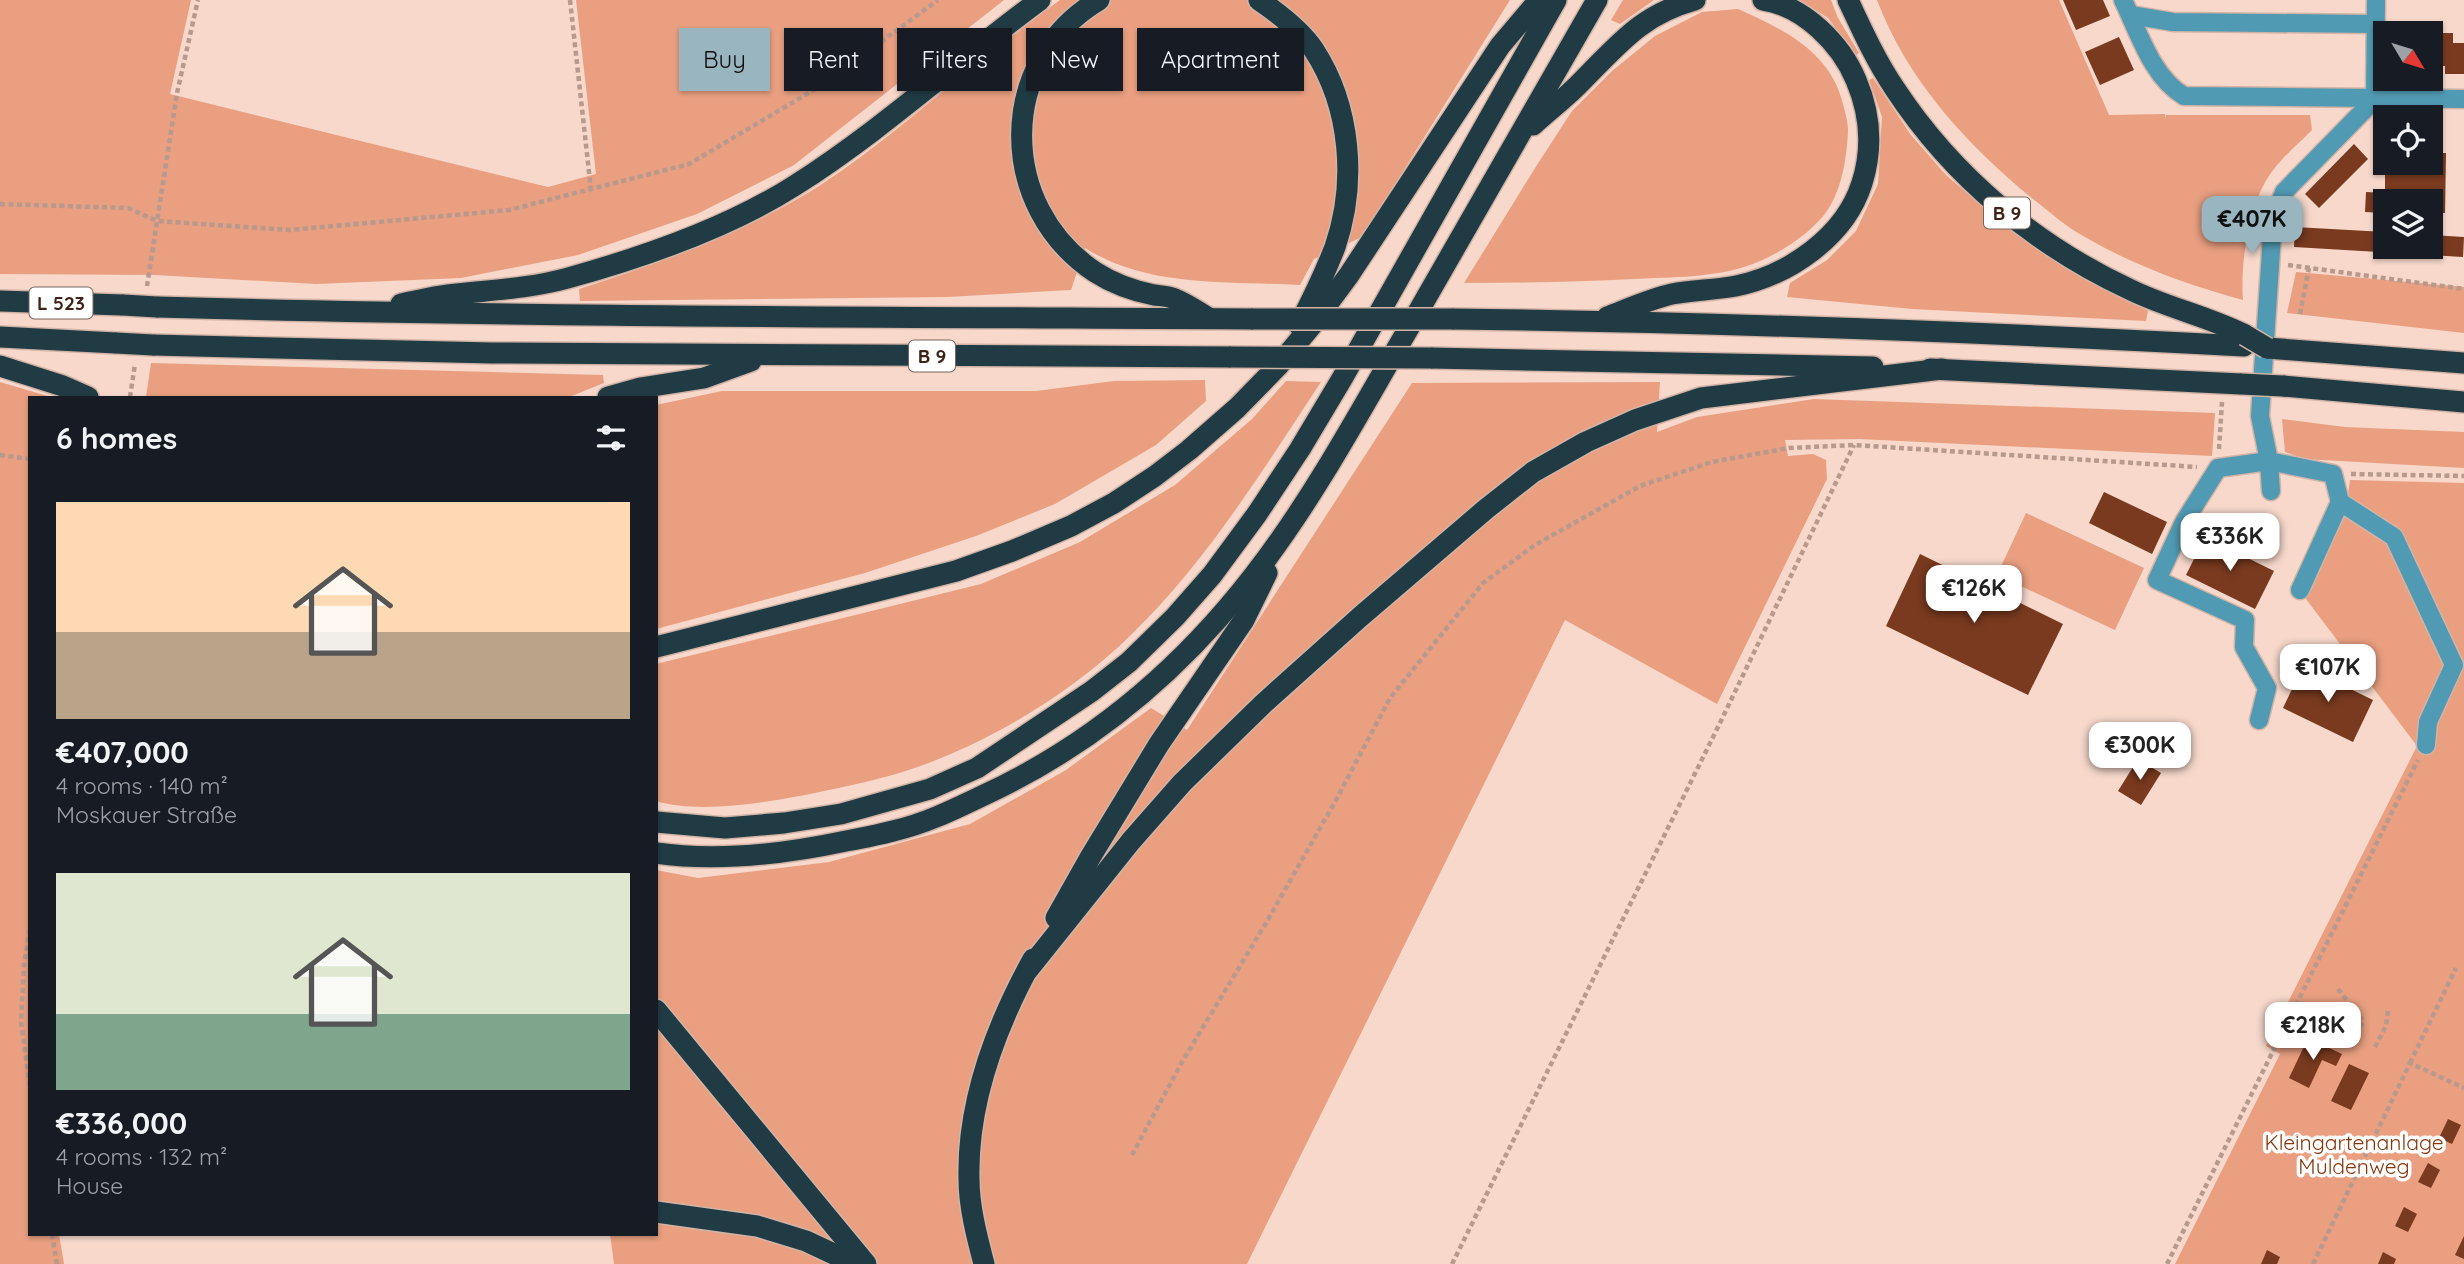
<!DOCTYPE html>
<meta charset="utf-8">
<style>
body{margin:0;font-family:Quicksand,sans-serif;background:#242831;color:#f1f3f6;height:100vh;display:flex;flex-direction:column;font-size:26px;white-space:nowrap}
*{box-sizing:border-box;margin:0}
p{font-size:23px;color:#9ea1a6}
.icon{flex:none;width:38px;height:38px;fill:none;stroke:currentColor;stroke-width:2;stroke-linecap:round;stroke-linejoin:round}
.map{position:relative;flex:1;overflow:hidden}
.panel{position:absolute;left:28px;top:396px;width:630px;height:840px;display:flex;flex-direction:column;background:#171b24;border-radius:0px;box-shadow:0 2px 5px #0004}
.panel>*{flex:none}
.hud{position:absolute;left:679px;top:28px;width:665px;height:63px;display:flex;gap:14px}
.needle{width:46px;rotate:128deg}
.buttons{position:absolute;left:2373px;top:21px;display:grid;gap:14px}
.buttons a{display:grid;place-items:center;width:70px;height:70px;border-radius:0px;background:#171b24;box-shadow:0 2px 5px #0004;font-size:35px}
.price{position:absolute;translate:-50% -60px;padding:0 16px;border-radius:14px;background:#fff;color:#222;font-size:23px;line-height:46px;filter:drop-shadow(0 2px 4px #0008)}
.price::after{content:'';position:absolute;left:50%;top:42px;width:21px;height:16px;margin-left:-10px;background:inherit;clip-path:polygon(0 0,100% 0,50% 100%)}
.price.on{background:#98b5c0;color:#111}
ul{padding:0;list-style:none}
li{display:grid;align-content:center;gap:14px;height:371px;padding:0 28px}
li span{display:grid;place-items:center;height:217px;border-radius:0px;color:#555}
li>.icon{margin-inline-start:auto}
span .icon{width:126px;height:126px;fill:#fffc;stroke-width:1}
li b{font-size:30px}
h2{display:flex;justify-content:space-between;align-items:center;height:84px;padding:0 28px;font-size:30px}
.pill{padding:0 24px;border-radius:0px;background:#171b24;box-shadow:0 2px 5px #0004;font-size:24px;line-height:63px}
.pill.on{background:#98b5c0;color:#111}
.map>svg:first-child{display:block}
.green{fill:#e99f80}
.building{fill:#793a1f}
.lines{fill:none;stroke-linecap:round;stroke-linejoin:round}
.minor-casing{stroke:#d2b4a7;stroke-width:21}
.highway-casing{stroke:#d2b4a7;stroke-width:24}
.path{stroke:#b7998d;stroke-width:4.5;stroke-dasharray:5 3.5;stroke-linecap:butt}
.minor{stroke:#519ab3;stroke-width:18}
.highway{stroke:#213b45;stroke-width:21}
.highway-bridge-casing{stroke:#d2b4a7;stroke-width:24;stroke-linecap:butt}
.highway-bridge{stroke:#213b45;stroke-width:21}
.labels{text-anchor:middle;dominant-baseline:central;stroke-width:7;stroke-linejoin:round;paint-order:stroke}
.shield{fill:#fff;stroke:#79655d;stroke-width:2}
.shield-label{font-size:19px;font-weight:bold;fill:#3f2317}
.park-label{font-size:21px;fill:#87360c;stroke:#fff}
</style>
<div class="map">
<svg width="2464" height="1264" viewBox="0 0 2464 1264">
<rect width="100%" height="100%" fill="#f7d8cb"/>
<g class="green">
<path d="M0,0H191L170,94L548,187L596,174L576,0H1004L794,165L697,214L578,255L461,278L316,284L155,275L0,274Z"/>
<path d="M1060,0H1510L1362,237L1314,259L1300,285C1228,281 1148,288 1085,248L1071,290L947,297L580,301L579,289C662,262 745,233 819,186C879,147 932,99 988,55C1011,36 1036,18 1060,0Z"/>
<path d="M1623,0H1654L1620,24L1611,20Z"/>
<path d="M1800,0H1831L1838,18L1859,53L1856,55L1828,18Z"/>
<path d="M1877,0H2059L2109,115L2165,114L2166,119V115H2310L2312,130C2299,143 2285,155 2274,169C2249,199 2240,263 2243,300C2188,285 2135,266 2085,237C2066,227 2050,212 2033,199C1968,146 1907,80 1877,0Z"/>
<path d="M1738,9C1783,29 1830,51 1843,104C1845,112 1848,122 1848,130C1847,157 1842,189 1827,211C1811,234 1776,256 1750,265C1714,278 1671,277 1634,279C1578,282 1521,283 1464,283L1537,165L1572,111L1612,71L1655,36L1702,12Z"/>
<path d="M1873,78L1911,135L1946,175L2014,233L2148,311L2146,321L1912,309L1787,297L1790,283L1827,260L1856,231L1878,184L1882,117L1869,80Z"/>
<path d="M2296,272L2464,287V333L2287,313Z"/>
<path d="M151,363L603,375L604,383L569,397H146Z"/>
<path d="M1205,380L1206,401L1156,445L1055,504L976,536L865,573L656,629V405L722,391H1036L1114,381Z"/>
<path d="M1286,381L1321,382C1263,470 1207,561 1131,635C1079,686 1008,731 941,758C904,774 863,783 824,791C777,801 702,815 656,801V664L981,584L1080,542L1175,485L1252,419Z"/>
<path d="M0,382L51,397H30V982L28,1016L30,1036V1234H59L64,1264H0Z"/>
<path d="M1660,382L1657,432L1697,417L1814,399L2215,413L2212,456L1859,439L1785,440L1788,456L1813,454L1826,460L1827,479L1717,704L1565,620L1247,1264H614L610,1234H656V870L698,878L829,862L970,824L1066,770L1151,708L1187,730L1412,383Z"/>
<path d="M2282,419L2345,427L2464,432V468L2304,459L2285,452Z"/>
<path d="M2350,480L2464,483V1264H2175L2280,1054L2266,1046L2417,746L2303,595L2345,514Z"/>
<path d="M2026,513L2144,568L2115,630L1997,575Z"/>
</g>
<g class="building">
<path d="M2063,0H2103L2110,16L2076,30Z"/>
<path d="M2431,33H2453V43H2464V74H2445V66H2431Z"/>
<path d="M2119,37L2134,70L2100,85L2085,52Z"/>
<path d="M2354,144L2368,159L2319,208L2305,194Z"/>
<path d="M2431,153H2446L2445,213H2431V201H2385V213L2365,212L2366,192L2385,193V172H2396V163H2431Z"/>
<path d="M2295,227L2385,232V247H2431V235L2464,237L2463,257L2294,247Z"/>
<path d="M2104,492L2167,522L2152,554L2089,523Z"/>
<path d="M2205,537L2274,571L2255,609L2186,575Z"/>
<path d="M1920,554L2063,624L2028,695L1886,626Z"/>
<path d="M2303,666L2373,700L2353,742L2283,708Z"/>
<path d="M2138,759L2161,773L2141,805L2118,791Z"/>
<path d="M2308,1038L2342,1054L2336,1066L2322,1060L2309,1088L2289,1078Z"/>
<path d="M2349,1064L2369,1073L2351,1110L2331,1101Z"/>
<path d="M2448,1119L2461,1125L2452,1144L2439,1138Z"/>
<path d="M2428,1163L2440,1170L2431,1188L2418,1182Z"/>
<path d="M2404,1207L2417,1214L2408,1232L2395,1226Z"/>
<path d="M2464,1236V1259L2455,1255Z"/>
<path d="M2267,1250L2280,1257L2277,1264H2261Z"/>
<path d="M2383,1252L2396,1259L2394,1264H2378Z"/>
</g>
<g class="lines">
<defs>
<g id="minor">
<path d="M2123,0C2139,33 2152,77 2184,96L2464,99"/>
<path d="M2131,15L2173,22L2375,24"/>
<path d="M2375,99L2284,192L2273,221L2260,416L2269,461L2333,474L2340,502L2394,537L2454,665L2428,722L2426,745"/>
<path d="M2375,99L2376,0"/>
<path d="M2300,590L2340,502"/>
<path d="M2259,720L2267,688L2244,647L2245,620L2157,580L2184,522L2218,468L2269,461L2271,491"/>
</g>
<g id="highway">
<path d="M1099,0C996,61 997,207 1095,272C1112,283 1134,291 1154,295C1161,296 1169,296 1175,299C1186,303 1197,311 1207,317"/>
<path d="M1259,0C1278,13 1301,30 1314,50C1351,107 1357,183 1335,247C1325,273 1312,300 1299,325"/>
<path d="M1848,0C1862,30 1876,61 1895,89C1953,177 2036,246 2131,290C2168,308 2207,316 2245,335"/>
<path d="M1533,125C1549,110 1567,97 1582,81C1620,43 1641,15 1695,0"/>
<path d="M0,301L123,305"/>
<path d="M401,304C416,301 432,297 448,295C489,290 528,289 568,278C644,257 728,228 794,186C881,131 957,61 1040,0"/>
<path d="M157,307C522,317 888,317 1253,319"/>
<path d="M1607,317C1628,309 1650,299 1672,294C1693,290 1715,290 1736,286C1789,275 1845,237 1862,183C1873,148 1871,115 1856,80C1841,44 1804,6 1763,0"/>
<path d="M1452,319C1716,322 1980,332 2244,346"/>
<path d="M0,337L116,343"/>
<path d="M153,345L492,353L1231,357"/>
<path d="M2267,348L2464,363"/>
<path d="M1431,358L1873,367"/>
<path d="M0,366L63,386L88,397"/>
<path d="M1930,369L2241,384"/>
<path d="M2283,386L2464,402"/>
<path d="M608,397L640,388L704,378L751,361"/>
<path d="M656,647L956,571L1012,551L1071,526L1114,503L1155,476L1189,450L1237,408L1278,366L1312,325L1349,275L1500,46L1539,0"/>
<path d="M656,822L725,828L784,823L841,814L930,789L977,768L1092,691L1129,662L1175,617L1212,575L1257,514L1300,449L1343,377L1556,0"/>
<path d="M656,853C719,862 785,854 846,841C862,838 878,835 893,831C924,824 953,810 982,796C1097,743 1192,660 1267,558C1321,485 1364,404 1410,326C1472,217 1535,109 1597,0"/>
<path d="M1056,918L1091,856L1159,744L1244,620L1267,573"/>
<path d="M1027,971L1131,841L1182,783L1263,704L1360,617L1486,509L1533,472L1586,442L1635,420L1701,398L1942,369"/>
<path d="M656,1010L866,1264"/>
<path d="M656,1212L757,1226L806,1241L855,1264"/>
<path d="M984,1264C977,1237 969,1207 969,1179C967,1101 996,1026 1033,959"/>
</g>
</defs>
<use href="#minor" class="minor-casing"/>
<use href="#highway" class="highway-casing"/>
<g class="path">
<path d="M570,0L591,190"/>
<path d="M0,204L128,208L157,221L290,230L509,210L689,164L822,85L938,0"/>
<path d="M2288,265L2464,289"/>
<path d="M147,286L177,93L198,0"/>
<path d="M2300,314L2309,268"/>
<path d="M130,397L135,364"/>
<path d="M2219,449L2222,402"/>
<path d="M0,455L30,459"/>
<path d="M2351,474L2464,476"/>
<path d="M30,929L24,964L21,1022L30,1086"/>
<path d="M2338,989L2363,1021L2355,1037"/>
<path d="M2375,1047L2386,1026L2388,1011"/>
<path d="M2410,1063L2456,968"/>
<path d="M1132,1155L1182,1062L1266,923L1336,800L1390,698L1483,583L1535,545L1640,486L1712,462L1789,448L1854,445L2197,467"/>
<path d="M52,1234L57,1264"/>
<path d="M1452,1264L1718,727L1854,445"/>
<path d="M2167,1264L2418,760"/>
<path d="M2313,1264L2410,1063L2464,1088"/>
</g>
<use href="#minor" class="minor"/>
<use href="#highway" class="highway"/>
<defs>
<g id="highway-bridge">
<path d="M123,305L157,307"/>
<path d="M1253,319H1452"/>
<path d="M2245,335L2267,348"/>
<path d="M116,343L153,345"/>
<path d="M1231,357L1431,358"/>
<path d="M2241,384L2283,386"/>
</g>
</defs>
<use href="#highway-bridge" class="highway-bridge-casing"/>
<use href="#highway-bridge" class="highway-bridge"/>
</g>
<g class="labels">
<g class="shield">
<rect x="1984" y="197.5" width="46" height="31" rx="5"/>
<rect x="29.5" y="287.5" width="63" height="31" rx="5"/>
<rect x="909" y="340.5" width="46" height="31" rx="5"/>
</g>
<g class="shield-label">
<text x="2007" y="213">B 9</text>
<text x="61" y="303">L 523</text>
<text x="932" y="356">B 9</text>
</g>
<g class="park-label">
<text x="2354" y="1142">Kleingartenanlage<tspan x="2354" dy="24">Muldenweg</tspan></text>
</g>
</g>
</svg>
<div class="buttons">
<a><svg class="needle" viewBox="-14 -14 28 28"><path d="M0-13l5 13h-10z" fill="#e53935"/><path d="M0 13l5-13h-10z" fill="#9ea1a6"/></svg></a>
<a><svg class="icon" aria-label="locate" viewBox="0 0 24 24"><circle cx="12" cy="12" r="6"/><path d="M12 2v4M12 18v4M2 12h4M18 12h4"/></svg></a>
<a><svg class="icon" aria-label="layers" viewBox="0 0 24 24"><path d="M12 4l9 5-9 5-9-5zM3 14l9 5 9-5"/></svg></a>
</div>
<b class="price on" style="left:2252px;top:256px">€407K</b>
<b class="price" style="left:2230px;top:573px">€336K</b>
<b class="price" style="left:1974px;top:625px">€126K</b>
<b class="price" style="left:2328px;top:704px">€107K</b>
<b class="price" style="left:2140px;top:782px">€300K</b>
<b class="price" style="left:2313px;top:1062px">€218K</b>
<div class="hud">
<a class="pill on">Buy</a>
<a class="pill">Rent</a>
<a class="pill">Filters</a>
<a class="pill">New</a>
<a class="pill">Apartment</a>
</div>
<section class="panel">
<h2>6 homes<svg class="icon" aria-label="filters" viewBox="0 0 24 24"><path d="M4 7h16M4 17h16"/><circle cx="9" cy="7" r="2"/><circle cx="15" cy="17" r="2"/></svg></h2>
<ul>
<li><span style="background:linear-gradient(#ffd9b3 60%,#b9a48a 0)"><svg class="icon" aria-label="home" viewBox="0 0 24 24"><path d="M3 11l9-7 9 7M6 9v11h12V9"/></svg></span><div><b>€407,000</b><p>4 rooms · 140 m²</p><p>Moskauer Straße</p></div></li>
<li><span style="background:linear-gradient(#dfe7d0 65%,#7fa58c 0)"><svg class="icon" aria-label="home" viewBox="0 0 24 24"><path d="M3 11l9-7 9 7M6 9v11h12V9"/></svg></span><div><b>€336,000</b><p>4 rooms · 132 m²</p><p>House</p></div></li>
</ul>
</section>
</div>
